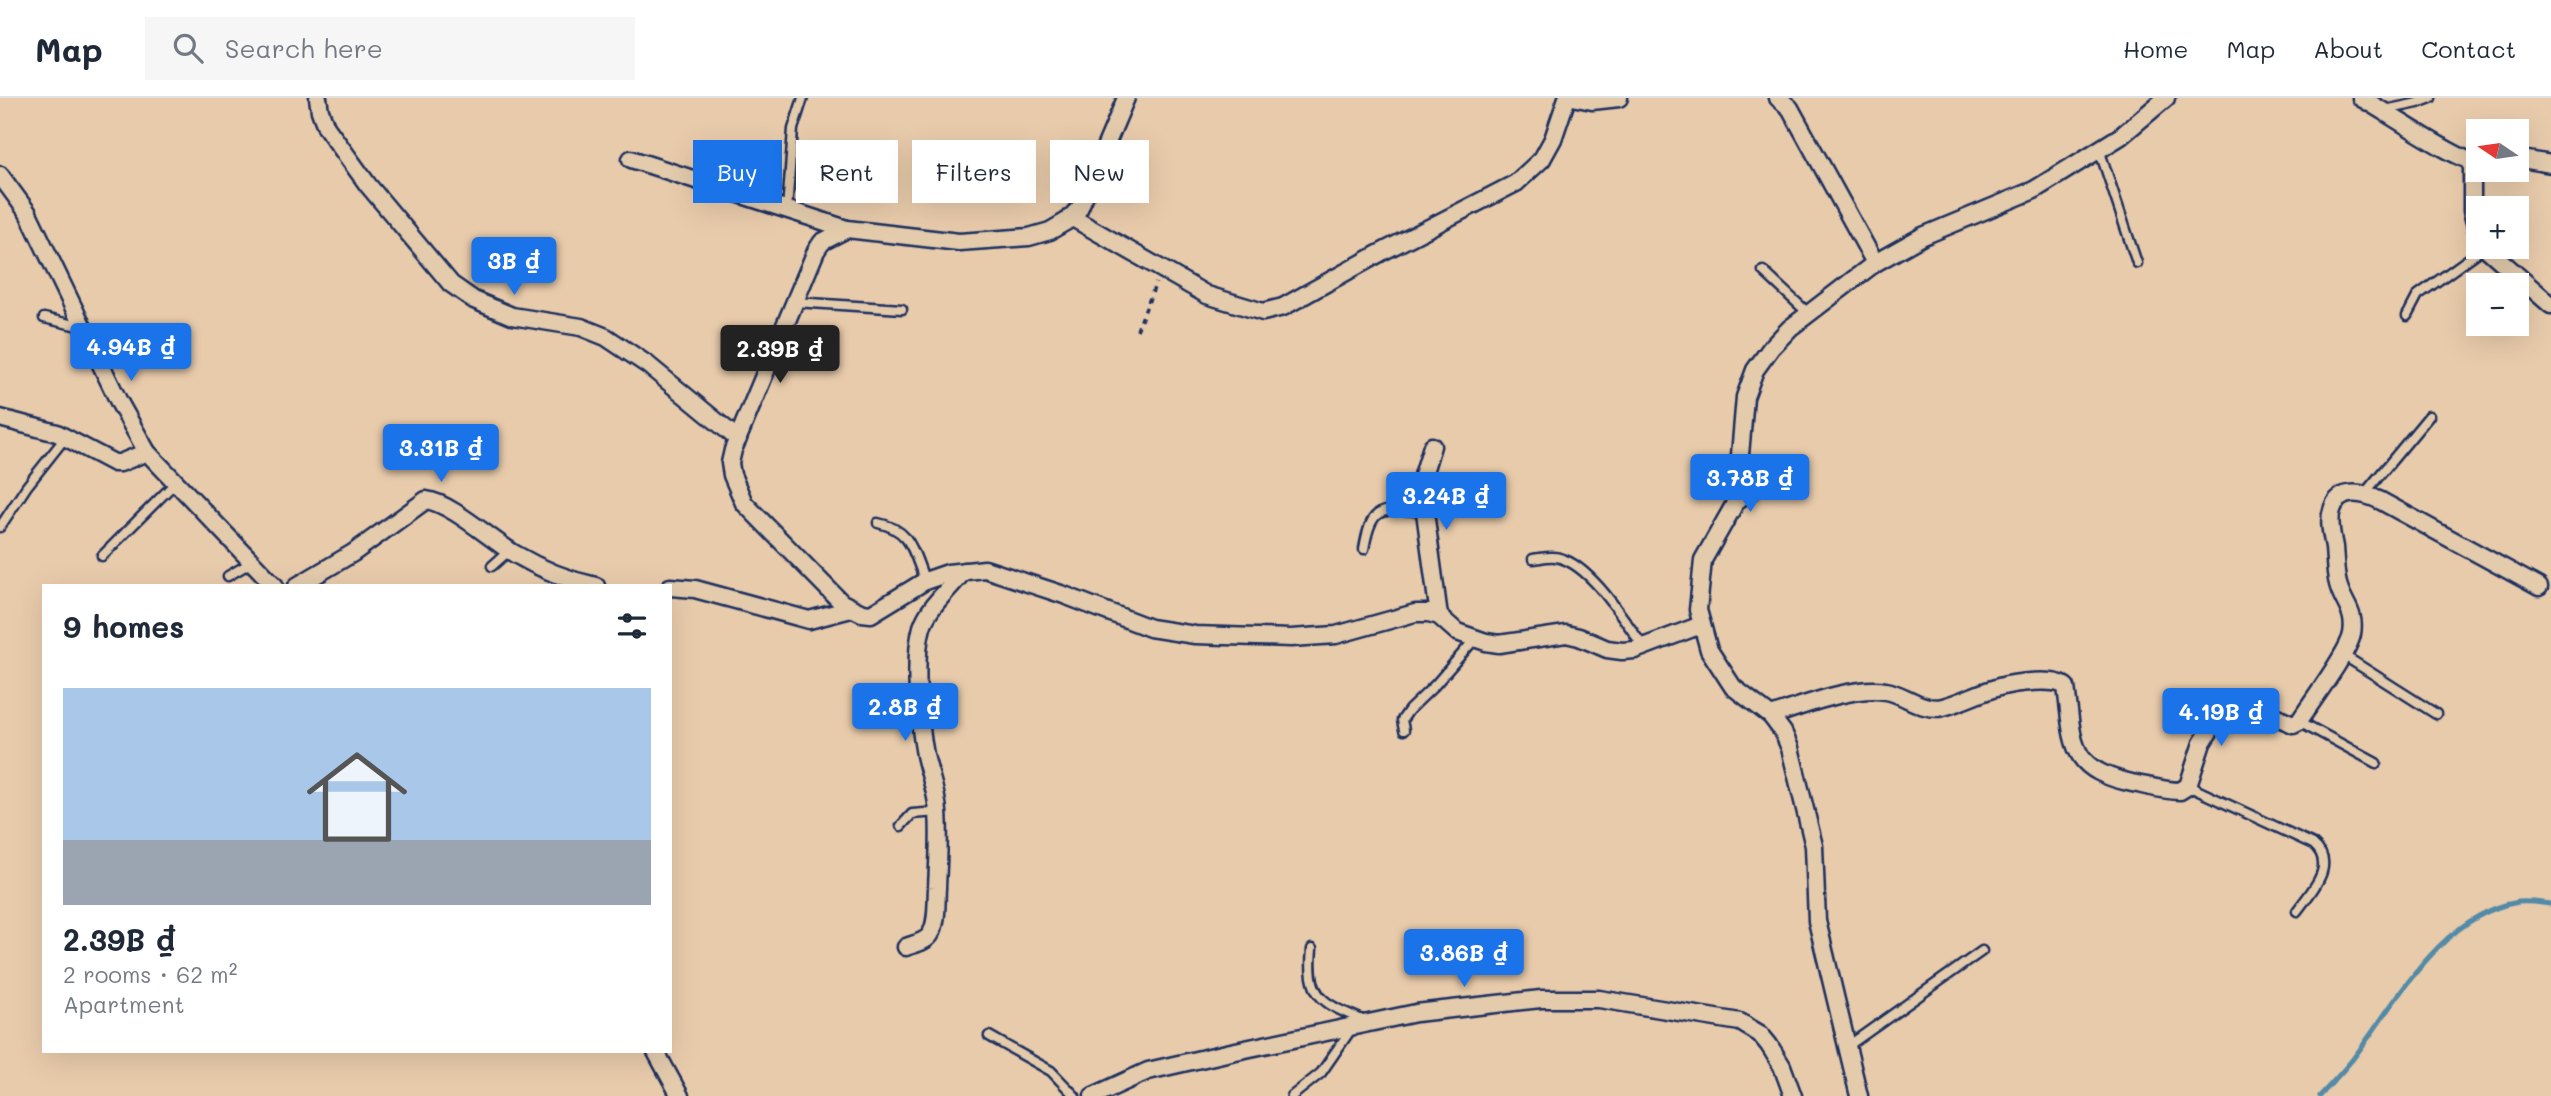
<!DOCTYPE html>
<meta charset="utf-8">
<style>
body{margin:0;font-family:Mali,sans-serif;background:#f6f6f7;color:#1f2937;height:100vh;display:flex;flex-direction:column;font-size:26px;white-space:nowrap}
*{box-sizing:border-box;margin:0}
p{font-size:23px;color:#747a83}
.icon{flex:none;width:38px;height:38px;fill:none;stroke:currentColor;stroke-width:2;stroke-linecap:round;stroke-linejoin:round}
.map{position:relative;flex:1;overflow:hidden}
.sheet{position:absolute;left:42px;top:486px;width:630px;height:469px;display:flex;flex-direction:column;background:#fff;border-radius:0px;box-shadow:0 7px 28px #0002}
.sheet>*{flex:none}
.hud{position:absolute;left:693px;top:42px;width:665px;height:63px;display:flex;gap:14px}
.needle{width:46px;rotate:283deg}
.buttons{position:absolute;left:2466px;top:21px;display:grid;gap:14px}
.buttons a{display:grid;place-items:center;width:63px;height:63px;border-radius:0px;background:#fff;box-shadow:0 7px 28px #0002;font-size:35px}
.price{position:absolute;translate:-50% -60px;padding:0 16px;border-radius:7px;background:#1a73e8;color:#fff;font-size:23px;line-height:46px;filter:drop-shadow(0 2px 4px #0008)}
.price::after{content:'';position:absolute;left:50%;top:42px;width:21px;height:16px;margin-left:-10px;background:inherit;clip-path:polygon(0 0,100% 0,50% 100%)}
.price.on{background:#222;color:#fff}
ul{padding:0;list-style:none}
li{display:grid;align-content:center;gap:14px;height:371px;padding:0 21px}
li+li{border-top:2px solid #e0e1e3}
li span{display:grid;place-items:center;height:217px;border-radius:0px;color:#555}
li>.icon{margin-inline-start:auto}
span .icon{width:126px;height:126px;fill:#fffc;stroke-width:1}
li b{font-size:30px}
h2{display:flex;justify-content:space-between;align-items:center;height:84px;padding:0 21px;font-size:30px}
.tag{padding:0 24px;border-radius:0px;background:#fff;box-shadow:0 7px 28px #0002;font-size:24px;line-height:63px}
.tag.on{background:#1a73e8;color:#fff}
header{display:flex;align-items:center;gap:42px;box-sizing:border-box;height:98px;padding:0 35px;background:#fff;border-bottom:2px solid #e0e1e3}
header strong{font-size:33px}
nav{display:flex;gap:38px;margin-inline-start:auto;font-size:24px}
.search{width:490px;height:63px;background:#f6f6f7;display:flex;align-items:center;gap:18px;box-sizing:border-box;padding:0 24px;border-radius:0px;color:#747a83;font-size:26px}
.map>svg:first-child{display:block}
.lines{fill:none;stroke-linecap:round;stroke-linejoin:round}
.stream{stroke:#538aa7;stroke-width:5}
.lane-casing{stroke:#1b2f5e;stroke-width:13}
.street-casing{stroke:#1b2f5e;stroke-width:21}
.path{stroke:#1b2f5e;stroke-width:3.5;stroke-dasharray:5 5;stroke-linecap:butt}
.lane{stroke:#e3cbac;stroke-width:8}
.street{stroke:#e3cbac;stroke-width:16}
</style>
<header>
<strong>Map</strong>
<div class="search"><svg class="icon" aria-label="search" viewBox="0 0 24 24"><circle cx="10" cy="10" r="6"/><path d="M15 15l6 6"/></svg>Search here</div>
<nav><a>Home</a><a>Map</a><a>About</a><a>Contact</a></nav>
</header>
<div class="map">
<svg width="2551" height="998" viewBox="0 0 2551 998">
<rect width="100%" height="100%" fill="#e8cbab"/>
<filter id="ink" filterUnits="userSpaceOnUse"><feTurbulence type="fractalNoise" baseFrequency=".0143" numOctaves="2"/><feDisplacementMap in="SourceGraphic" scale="14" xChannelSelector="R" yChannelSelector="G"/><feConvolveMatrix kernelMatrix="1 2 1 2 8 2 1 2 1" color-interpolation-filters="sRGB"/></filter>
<g filter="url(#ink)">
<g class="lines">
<path class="stream" d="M2320,998C2331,986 2342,974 2352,962C2396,905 2441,816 2519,804C2529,803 2541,805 2551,806"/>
<defs>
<g id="lane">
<path d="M2385,12L2418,5L2431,0"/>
<path d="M2099,51L2137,165"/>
<path d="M787,112L793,31L803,0"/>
<path d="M1763,173L1809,216"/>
<path d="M795,204L902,211"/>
<path d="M2407,218L2418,197L2485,149"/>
<path d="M44,220L82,229"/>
<path d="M2365,395L2429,318"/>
<path d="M1734,409L1787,374"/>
<path d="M878,425C912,432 913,454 925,483"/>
<path d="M0,429L27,388L65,340"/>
<path d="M1364,451C1372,404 1382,413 1424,413"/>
<path d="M102,458L176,384"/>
<path d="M1533,461C1542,460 1551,457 1560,460C1592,469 1624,522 1643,548"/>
<path d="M492,468L510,452"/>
<path d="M228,478L252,464"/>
<path d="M2343,557L2436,616"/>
<path d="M2299,623L2376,665"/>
<path d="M1404,632L1402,622L1409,612L1435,587L1474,542"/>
<path d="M2188,688L2313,746C2338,767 2311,793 2297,813"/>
<path d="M901,728L912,716L938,714"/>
<path d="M1312,851C1307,901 1323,905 1365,923"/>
<path d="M989,938L1051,973L1075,998"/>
<path d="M1848,948L1982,853"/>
<path d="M1292,998L1321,975L1352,930"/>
</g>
<g id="street">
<path d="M318,0L320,13L326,29L368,87L451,186L474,202L512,218L581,229L606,239L648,267L738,341"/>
<path d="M1126,0L1079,111L1067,123L1050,133L1029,139L959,144L847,131L822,144L816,153L733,352L730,365L732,377L744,405L842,505L862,515L871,516L925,483L948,475L985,471L1064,497L1150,530L1195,537L1291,540L1336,537L1415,515H1429L1439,518L1457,534L1486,544L1499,546L1566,536L1579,539L1607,551L1622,553L1635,552L1701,527"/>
<path d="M1577,0L1592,3L1619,0"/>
<path d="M1778,0L1790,10L1875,165"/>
<path d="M2361,0C2382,11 2462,66 2478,64"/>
<path d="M2516,60L2551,66"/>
<path d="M631,61L847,131"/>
<path d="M2472,65V113L2478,136"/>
<path d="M0,77L28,115L119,304L147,354L275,488"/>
<path d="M1071,119L1207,197L1263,214L1283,209L1380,155L1516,85L1542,61L1553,41L1567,0"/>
<path d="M2485,149L2551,207"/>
<path d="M0,320L57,335L114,365H120L147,354"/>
<path d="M1432,348L1421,384L1439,518"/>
<path d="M297,488L353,455L426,402C451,405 491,442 515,456C539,470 567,482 596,488"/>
<path d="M670,489L695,491L809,522L851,511"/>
<path d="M1771,618C1801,608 1855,587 1886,593C1905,596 1923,614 1943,609C1962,604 1980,594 1999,589C2013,585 2056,579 2066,589C2074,645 2067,671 2132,685C2148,688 2165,693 2180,693L2188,688L2202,645L2228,604L2240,603L2293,626L2299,623C2311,604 2349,554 2352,536C2356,513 2343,506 2338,486C2335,475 2335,461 2334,449C2332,438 2328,423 2332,412C2339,388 2365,395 2381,403L2539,489"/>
<path d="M906,849C914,846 925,844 930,837C938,825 936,804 937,790C938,765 940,739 938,714C937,694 929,676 925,657C919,625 913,560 922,529C928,509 951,489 964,473"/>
<path d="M656,954L680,998"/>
<path d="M1093,998L1148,973L1231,954L1416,915L1541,901H1599L1740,924L1760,936L1769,947L1782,968L1793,998"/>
<path d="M1859,998L1817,823L1814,748L1790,650L1783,634L1771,618L1733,589L1709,552L1698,512L1703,462L1733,409L1741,385L1740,357L1745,299L1755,272L1771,250L1790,230L1875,165L1923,138L2034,92L2121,38L2166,0"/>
</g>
</defs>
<use href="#lane" class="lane-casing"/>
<use href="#street" class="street-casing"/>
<path class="path" d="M1137,232L1156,185"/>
<use href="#lane" class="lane"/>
<use href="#street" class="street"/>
</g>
</g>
</svg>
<div class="buttons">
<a><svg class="needle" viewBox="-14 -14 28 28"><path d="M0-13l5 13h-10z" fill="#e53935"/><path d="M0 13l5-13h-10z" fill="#747a83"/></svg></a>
<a>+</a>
<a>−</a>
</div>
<b class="price" style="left:514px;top:199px">3B ₫</b>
<b class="price" style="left:131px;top:285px">4.94B ₫</b>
<b class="price on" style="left:780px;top:287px">2.39B ₫</b>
<b class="price" style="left:441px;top:386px">3.31B ₫</b>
<b class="price" style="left:1750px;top:416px">3.78B ₫</b>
<b class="price" style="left:1446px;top:434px">3.24B ₫</b>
<b class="price" style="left:905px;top:645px">2.8B ₫</b>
<b class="price" style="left:2221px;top:650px">4.19B ₫</b>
<b class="price" style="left:1464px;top:891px">3.86B ₫</b>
<div class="hud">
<a class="tag on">Buy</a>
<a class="tag">Rent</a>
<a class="tag">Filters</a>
<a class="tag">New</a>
</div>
<section class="sheet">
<h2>9 homes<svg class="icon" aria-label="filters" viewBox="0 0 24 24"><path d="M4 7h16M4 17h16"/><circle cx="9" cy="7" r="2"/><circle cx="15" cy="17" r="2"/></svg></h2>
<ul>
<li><span style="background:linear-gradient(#a9c7e8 70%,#9aa5b1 0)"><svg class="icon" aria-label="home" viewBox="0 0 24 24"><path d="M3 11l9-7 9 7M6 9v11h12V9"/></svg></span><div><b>2.39B ₫</b><p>2 rooms · 62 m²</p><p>Apartment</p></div></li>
</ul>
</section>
</div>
